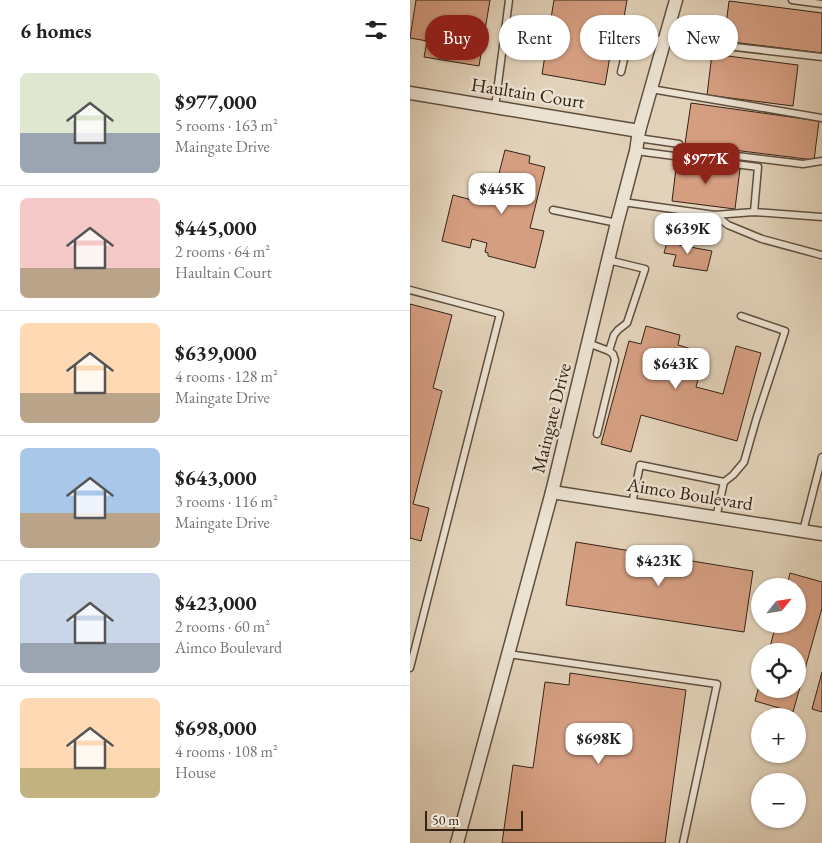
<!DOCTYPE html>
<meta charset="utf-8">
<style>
body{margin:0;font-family:"EB Garamond",serif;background:#f2f2f2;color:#222;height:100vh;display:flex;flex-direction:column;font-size:19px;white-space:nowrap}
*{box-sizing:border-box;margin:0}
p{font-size:16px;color:#767676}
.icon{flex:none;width:28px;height:28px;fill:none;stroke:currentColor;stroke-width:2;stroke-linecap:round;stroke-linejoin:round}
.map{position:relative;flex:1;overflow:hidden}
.sheet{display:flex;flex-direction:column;background:#fff;width:410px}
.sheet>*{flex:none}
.hud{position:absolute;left:15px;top:15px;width:321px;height:45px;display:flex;gap:10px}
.needle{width:32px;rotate:60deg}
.buttons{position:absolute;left:341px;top:578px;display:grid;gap:10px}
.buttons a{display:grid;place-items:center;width:55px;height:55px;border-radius:50%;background:#fff;box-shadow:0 1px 4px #0004;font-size:25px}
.scale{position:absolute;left:15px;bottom:12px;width:98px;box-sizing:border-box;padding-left:5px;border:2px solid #332316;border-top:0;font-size:14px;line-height:18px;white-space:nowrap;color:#332316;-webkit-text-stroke:4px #ece2d2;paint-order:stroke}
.price{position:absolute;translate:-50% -42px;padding:0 11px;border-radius:10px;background:#fff;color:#222;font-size:16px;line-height:32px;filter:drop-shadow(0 1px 2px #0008)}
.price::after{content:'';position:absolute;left:50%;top:30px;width:15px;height:11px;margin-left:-8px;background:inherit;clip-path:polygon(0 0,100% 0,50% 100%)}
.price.on{background:#8f2418;color:#fff}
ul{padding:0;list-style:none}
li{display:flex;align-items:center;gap:15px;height:125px;padding:0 20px}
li+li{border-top:1px solid #e0e0e0}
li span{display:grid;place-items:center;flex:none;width:140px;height:100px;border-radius:8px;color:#555}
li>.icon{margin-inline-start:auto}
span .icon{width:60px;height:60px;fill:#fffc;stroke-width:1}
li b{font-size:21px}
h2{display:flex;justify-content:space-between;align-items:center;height:60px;padding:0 20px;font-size:21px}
.chip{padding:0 18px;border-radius:22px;background:#fff;box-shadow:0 1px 4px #0004;font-size:18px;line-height:45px}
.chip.on{background:#8f2418;color:#fff}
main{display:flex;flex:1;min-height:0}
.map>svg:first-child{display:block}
.building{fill:#d59e81;stroke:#332316}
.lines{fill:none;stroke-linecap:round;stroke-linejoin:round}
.lane-casing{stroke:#5f4f3f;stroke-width:9}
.street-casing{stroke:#5f4f3f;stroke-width:15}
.lane{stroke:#ece2d2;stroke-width:6}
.street{stroke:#ece2d2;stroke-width:12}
.labels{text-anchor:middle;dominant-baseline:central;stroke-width:5;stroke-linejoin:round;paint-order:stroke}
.street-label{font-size:19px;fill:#332316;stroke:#ece2d2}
</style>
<main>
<section class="sheet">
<h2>6 homes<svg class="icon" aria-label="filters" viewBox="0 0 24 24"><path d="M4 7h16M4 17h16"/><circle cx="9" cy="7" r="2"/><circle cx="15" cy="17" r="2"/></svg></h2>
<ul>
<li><span style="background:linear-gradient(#dfe7d0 60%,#9aa5b1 0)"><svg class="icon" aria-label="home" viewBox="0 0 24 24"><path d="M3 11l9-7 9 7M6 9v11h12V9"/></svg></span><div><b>$977,000</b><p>5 rooms · 163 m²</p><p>Maingate Drive</p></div></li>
<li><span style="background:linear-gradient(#f6c9c9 70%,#b9a48a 0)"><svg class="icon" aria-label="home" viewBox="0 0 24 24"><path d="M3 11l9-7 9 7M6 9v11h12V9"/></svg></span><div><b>$445,000</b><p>2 rooms · 64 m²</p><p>Haultain Court</p></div></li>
<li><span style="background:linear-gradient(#ffd9b3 70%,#b9a48a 0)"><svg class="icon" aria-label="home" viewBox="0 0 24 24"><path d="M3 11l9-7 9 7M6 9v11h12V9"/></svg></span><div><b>$639,000</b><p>4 rooms · 128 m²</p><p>Maingate Drive</p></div></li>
<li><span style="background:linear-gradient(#a9c7e8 65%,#b9a48a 0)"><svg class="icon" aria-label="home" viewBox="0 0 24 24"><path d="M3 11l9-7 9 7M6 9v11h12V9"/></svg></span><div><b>$643,000</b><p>3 rooms · 116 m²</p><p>Maingate Drive</p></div></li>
<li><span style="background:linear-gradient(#c9d6e8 70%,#9aa5b1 0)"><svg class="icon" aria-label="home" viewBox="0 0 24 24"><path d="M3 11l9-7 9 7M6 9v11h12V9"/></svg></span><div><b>$423,000</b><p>2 rooms · 60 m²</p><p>Aimco Boulevard</p></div></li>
<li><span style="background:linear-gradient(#ffd9b3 70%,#c2b280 0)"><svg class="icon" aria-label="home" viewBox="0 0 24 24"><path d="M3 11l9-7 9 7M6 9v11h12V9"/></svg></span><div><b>$698,000</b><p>4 rooms · 108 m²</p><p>House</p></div></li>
</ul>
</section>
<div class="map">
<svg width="412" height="843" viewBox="0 0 412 843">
<rect width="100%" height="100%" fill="#e2d2b9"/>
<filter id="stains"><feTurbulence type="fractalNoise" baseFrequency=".004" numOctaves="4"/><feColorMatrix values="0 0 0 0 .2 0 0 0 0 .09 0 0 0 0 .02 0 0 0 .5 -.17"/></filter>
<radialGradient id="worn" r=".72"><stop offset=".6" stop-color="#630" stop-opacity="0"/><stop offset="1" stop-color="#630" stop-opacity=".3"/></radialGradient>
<g class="building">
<path d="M6,0H80L69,66L14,57L17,41L0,38Z"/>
<path d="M144,0H217L210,40L203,39L195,85L132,74Z"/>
<path d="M319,1L412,13V53L314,41Z"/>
<path d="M302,54L388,65L383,106L297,95Z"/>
<path d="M281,103L409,121L404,160L275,144Z"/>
<path d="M95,150L120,156L119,163L135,167L120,228L134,231L125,268L78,256V253L75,252L77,243L62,239L60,248L32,241L43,195L81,205Z"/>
<path d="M267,160L330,169L325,209L262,201Z"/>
<path d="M259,235L271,237L269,245L302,251L297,271L263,266L266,255L254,253Z"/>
<path d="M0,304L42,315L23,388L32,391L3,504L19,508L11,541L0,538Z"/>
<path d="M236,326L270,335L268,345L295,353L286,387L313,394L326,346L351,353L327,441L231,415L221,452L191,444L219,341L231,344Z"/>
<path d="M166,542L343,571L334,632L156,605Z"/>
<path d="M380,573L412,582V608L383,712L345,701L350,682V689H388V651H359L366,624H388V586H377Z"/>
<path d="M412,672V712L402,709Z"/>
<path d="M160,673L276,690L255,843H92L103,765L123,768L135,682L159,685Z"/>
</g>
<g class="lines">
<defs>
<g id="lane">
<path d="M382,0L412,4"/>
<path d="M211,72L218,43L255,39L412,57"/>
<path d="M241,89L412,118"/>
<path d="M85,107L99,0"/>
<path d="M228,138L269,144L268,148"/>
<path d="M268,147L278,150L393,164L412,161"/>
<path d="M226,151L348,167L344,212"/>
<path d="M213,202L305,215L344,212L412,217"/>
<path d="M143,210L207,223"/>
<path d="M305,215L318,225L352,239L411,255"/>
<path d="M0,290L90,314L0,668"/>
<path d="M178,343L199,351L204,335L208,330L217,323L235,269L198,260"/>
<path d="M187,434L205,360L203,354L199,351"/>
<path d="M314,482L323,475L334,462L346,420L375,331L331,316"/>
<path d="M222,504L230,465L314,482L306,518"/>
<path d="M393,531L412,457"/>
<path d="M98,654L307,684L273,843"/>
</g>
<g id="street">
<path d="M0,93L229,131"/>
<path d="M142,492L412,534"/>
<path d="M47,843L142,492L207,223L226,151L229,131L266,0"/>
</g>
</defs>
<use href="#lane" class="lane-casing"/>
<use href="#street" class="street-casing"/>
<use href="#lane" class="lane"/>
<use href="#street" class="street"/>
</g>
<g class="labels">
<g class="street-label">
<text transform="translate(118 93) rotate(9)">Haultain Court</text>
<text transform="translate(141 418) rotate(-76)">Maingate Drive</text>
<text transform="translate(280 494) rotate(9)">Aimco Boulevard</text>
</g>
</g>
<rect width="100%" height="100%" filter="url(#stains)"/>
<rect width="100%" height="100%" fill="url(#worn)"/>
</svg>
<div class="buttons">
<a><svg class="needle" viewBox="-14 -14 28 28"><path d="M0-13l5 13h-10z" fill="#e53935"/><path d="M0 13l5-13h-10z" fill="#767676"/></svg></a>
<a><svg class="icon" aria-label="locate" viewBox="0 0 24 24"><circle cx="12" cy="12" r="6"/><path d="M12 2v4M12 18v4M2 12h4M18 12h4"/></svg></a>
<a>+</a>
<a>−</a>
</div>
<div class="scale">50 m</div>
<b class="price on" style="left:296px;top:185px">$977K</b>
<b class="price" style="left:92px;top:215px">$445K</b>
<b class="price" style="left:278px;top:255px">$639K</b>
<b class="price" style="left:266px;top:390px">$643K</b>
<b class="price" style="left:249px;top:587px">$423K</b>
<b class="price" style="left:189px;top:765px">$698K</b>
<div class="hud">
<a class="chip on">Buy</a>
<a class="chip">Rent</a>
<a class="chip">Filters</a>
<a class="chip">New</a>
</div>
</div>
</main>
